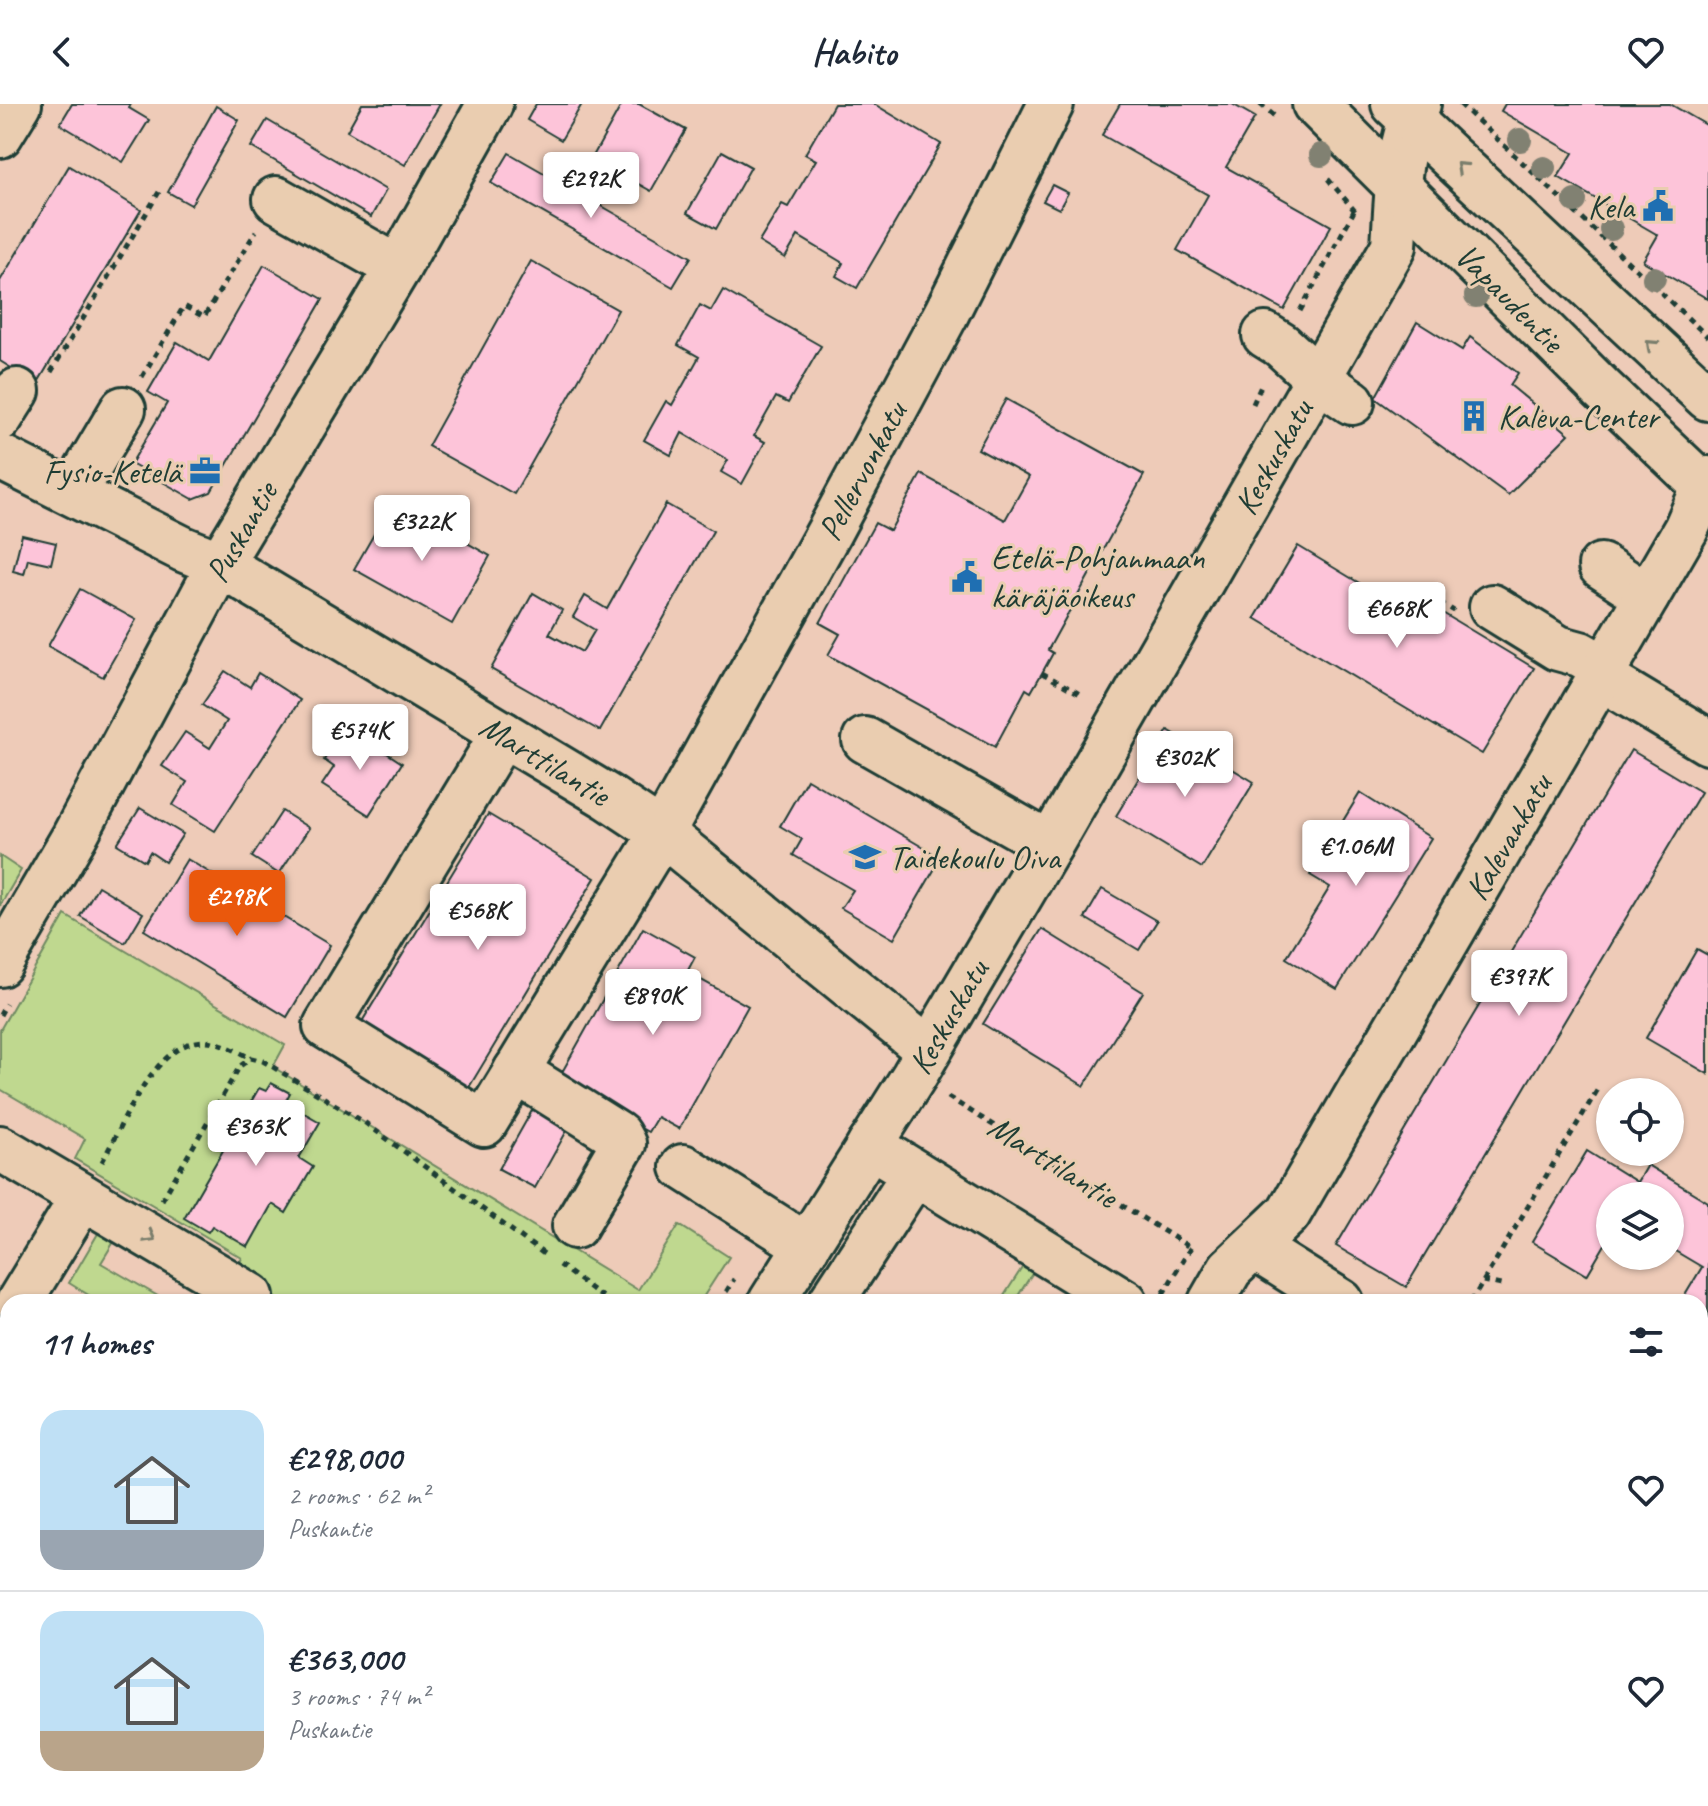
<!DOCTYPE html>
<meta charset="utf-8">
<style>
body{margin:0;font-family:Caveat,sans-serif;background:#f6f6f7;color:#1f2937;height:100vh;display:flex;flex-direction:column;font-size:30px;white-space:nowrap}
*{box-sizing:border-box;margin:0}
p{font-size:26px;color:#747a83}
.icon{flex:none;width:44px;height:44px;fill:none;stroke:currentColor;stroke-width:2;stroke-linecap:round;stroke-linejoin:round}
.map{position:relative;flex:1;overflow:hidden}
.panel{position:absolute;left:0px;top:1190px;width:1708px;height:512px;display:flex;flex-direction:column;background:#fff;border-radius:24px 24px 0 0;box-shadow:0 2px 6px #0004}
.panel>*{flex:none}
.tools{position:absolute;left:1596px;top:974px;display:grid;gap:16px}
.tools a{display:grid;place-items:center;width:88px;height:88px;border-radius:50%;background:#fff;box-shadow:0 2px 6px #0004;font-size:40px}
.price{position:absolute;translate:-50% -68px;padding:0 18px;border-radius:8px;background:#fff;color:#222;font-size:26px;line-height:52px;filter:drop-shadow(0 2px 4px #0008)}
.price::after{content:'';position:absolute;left:50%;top:48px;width:24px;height:18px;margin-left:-12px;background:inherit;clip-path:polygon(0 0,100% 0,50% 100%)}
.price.active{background:#ea580c;color:#fff}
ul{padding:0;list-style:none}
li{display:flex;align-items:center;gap:24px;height:200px;padding:0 40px}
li+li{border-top:2px solid #e0e1e3}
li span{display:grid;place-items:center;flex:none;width:224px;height:160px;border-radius:24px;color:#555}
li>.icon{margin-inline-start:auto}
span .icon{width:96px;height:96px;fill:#fffc;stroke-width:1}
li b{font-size:34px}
h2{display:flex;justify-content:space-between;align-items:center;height:96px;padding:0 40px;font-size:34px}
header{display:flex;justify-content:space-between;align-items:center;height:104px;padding:0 40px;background:#fff;font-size:36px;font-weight:700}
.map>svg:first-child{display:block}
.green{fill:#bfd88f;stroke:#6f8a62;stroke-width:2}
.building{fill:#fdc4d9;stroke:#1f3d34;stroke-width:2}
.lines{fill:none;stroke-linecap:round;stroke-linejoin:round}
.minor-casing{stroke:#1f3d34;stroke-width:50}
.major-casing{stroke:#1f3d34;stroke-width:50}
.path{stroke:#1f3d34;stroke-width:5;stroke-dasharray:6 6;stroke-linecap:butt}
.minor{stroke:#eacdb0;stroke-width:44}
.major{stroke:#eacdb0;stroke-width:44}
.tree{fill:#818172}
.oneway{stroke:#7a7e6c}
.labels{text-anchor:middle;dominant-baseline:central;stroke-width:6;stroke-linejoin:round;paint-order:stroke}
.poi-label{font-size:34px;fill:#1f3d34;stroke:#eacdb0;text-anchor:start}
.street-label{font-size:34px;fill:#1f3d34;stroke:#eacdb0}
</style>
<header><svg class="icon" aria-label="back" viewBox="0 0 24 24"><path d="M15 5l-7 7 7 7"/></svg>Habito<svg class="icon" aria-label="heart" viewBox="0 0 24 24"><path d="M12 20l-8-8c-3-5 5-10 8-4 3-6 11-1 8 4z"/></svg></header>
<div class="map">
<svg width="1708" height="1702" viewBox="0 0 1708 1702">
<rect width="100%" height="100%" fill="#eecbb8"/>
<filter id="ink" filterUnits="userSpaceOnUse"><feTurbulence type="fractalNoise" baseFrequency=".0125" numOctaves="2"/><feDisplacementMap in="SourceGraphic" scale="16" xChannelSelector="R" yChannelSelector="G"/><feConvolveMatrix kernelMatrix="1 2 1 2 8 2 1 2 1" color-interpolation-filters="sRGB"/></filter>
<g filter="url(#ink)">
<g class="green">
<path d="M0,752L21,766L0,802Z"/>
<path d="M65,811L285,941L273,963L638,1186L679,1121L729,1153L700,1198H217L242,1154L75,1055L85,1035L0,985V926Z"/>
<path d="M103,1121L118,1131L101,1159L168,1198H100L69,1179Z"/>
<path d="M1027,1156L1037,1162L1014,1198H1000Z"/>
<path d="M8,1278V1463L0,1458V1290Z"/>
<path d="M1206,1694H1472L1467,1702H1201Z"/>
</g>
<g class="building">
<path d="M72,0H131L129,4L149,16L123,58L60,20Z"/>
<path d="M362,0H440L405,61L347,27Z"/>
<path d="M536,0H582L561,36L527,16Z"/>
<path d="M622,0H639L686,26L651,87L592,54Z"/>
<path d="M834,0H874L941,40L857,184L836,172L843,159L798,132L785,154L759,138L782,100L788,103L816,56L805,50Z"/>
<path d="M1120,0H1232L1255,13L1226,63L1331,122L1284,206L1177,146L1208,91L1102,31Z"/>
<path d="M1505,0H1670L1708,22V195L1643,157L1658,131L1558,73L1573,49L1501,7Z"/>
<path d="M216,2L239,16L191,101L168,88Z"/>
<path d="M267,16L386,86L371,113L251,43Z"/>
<path d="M722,47L751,63L716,125L687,109Z"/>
<path d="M509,49L691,153L673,183L491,79Z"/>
<path d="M69,62L141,106L37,280L0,257V177Z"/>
<path d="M1052,81L1068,89L1059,105L1043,97Z"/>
<path d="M531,157L618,206L514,390L428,342Z"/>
<path d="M264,161L323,195L211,388L193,395L131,360L167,299L148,288L177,238L209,257Z"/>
<path d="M723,186L821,242L788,299L776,293L754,332L765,338L742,380L721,368L728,356L682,329L671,351L644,336L666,297L672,301L699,253L678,241L700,201L711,207Z"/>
<path d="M1417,218L1462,246L1470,233L1518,269L1510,281L1569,330L1508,391L1375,294Z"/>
<path d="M1006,295L1144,371L1048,546L1053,549L1042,569L1031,588L1026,585L995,643L828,551L840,530L820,519L875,419L890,427L921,370L1005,416L1029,373L978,345Z"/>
<path d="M393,397L490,452L452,520L354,465Z"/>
<path d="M666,400L713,427L600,627L491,565L533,489L562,506L549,530L582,548L595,526L573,513L585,492L607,505Z"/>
<path d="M22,431L56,439L51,460L28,455L24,470L13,467Z"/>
<path d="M1298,442L1432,523L1441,508L1534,564L1482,650L1255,514Z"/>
<path d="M80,485L136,516L103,573L48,542Z"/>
<path d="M225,567L250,583L258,569L300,596L215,727L173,701L187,678L162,662L185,628L210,644L227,617L202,601Z"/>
<path d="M1168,626L1254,678L1202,764L1116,712Z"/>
<path d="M355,628L402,659L369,711L322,681L334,663L324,656L338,634L348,641Z"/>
<path d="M1631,646L1701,688L1406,1183L1336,1142Z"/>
<path d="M807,675L941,754L894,835L841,804L853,786L793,751L802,735L780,722Z"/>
<path d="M1360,689L1431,734L1337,885L1286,854L1330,783L1310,771Z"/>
<path d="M140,704L183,730L165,758L150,748L145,757L117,740Z"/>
<path d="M282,707L309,724L279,770L252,753Z"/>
<path d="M488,710L595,774L468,985L360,921Z"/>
<path d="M187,755L330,841L287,913L144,826Z"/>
<path d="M98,782L143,809L125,839L80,812Z"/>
<path d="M1102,785L1157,817L1139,846L1085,814Z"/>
<path d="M643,824L695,853L687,868L748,902L679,1025L657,1013L648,1028L557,977Z"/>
<path d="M1042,825L1143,888L1084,982L983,920Z"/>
<path d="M1697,845L1708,851V970L1646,934Z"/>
<path d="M271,979L290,989L285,998L320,1018L299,1054L313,1063L286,1109L272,1100L248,1143L212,1122L208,1128L184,1114L259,984L266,987Z"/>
<path d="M539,994L574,1014L535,1084L499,1065Z"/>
<path d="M1587,1047L1637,1078L1647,1061L1708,1098V1244L1700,1239V1198H1681L1702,1163L1670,1144V1092H1610V1132L1587,1171L1532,1138Z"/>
<path d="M0,1510L8,1515V1596L0,1592Z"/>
<path d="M1700,1676L1708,1681V1702H1675L1678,1697L1685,1700L1689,1694H1700Z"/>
<path d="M184,1694H274L270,1702H197Z"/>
<path d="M309,1694H359L373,1702H304Z"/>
<path d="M456,1694H569L564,1702H451Z"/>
</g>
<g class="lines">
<defs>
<g id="minor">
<path d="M0,31L19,0"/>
<path d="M276,95L398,164"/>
<path d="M1265,231L1281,241L1317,274L1352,298"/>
<path d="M0,314L17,287"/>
<path d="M0,353L183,445L220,460L608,693L662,729L928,946"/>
<path d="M73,389L123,305"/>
<path d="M1601,462L1647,492"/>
<path d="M1492,503L1558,544L1580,550L1605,564"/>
<path d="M1600,573L1708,638"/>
<path d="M503,630L326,922L484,1020L662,729L829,428L946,210L1051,0"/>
<path d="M865,636L1050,741"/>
<path d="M0,860L74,733L220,460L398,164L490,0"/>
<path d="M516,967L618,1031L623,1040L575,1122"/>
<path d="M870,1041L1125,1198"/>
<path d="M0,1044L251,1192L247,1198"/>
<path d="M683,1063L807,1142"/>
<path d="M1255,1144L1341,1198"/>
<path d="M19,1198L83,1093"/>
<path d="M771,1198L914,972L1050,741L1394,142C1397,96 1397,41 1418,0"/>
<path d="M831,1198L915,1069"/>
<path d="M1211,1198L1230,1165L1288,1110L1686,425L1708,375"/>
<path d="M1700,1427L1708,1432"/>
<path d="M0,1638L8,1623"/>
<path d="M0,1691L18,1702"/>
<path d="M110,1694L124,1702"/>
<path d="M289,1702L294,1694"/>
<path d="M762,1702L766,1694"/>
<path d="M901,1702L906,1694"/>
</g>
<g id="major">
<path d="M1315,0L1603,286L1708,386"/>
<path d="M1394,0L1708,294"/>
</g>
</defs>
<use href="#minor" class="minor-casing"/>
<use href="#major" class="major-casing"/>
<g class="path">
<path d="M1260,0L1278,15"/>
<path d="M1460,0L1708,233"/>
<path d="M1328,75L1355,107"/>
<path d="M1300,207L1354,107"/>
<path d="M51,268L159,88"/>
<path d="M142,273L184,202L204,213L256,127"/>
<path d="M1253,300L1262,280"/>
<path d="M1440,498L1454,507"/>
<path d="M1042,569L1080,590"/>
<path d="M0,911L6,900"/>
<path d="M948,993L1191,1144"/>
<path d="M102,1058C123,1020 154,938 204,937C221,937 235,947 251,954"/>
<path d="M162,1096L240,962L251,954L263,957L364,1018L544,1150"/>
<path d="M559,1161L609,1198"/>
<path d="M1483,1177L1501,1181"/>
<path d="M1163,1190L1191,1143H1194"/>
<path d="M720,1198L734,1175"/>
<path d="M1471,1198L1598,985"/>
<path d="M0,1321L8,1325"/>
<path d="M0,1478L8,1483"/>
<path d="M636,1694L650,1702"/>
<path d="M571,1702L576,1694"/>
<path d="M841,1702L846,1694"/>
</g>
<use href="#minor" class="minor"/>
<use href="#major" class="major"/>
</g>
<g class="tree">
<circle cx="1520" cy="36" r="12"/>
<circle cx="1321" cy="51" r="12"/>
<circle cx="1544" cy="64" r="12"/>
<circle cx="1575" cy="97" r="12"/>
<circle cx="1611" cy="125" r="12"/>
<circle cx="1654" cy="174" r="12"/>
<circle cx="1476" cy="192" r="12"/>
</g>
<defs><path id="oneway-chevron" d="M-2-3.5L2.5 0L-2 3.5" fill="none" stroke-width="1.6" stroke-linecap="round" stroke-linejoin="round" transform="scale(2)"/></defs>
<g class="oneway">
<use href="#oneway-chevron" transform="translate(1461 63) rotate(-137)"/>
<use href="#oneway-chevron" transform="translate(1651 241) rotate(-137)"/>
<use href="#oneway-chevron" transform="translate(150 1133) rotate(30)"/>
</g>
</g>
<defs>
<symbol id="civic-bare" viewBox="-9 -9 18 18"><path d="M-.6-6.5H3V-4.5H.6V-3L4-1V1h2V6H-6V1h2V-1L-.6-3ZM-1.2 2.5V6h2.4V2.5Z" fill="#1f6fb2" stroke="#eacdb0" stroke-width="2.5" paint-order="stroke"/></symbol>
<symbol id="building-bare" viewBox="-9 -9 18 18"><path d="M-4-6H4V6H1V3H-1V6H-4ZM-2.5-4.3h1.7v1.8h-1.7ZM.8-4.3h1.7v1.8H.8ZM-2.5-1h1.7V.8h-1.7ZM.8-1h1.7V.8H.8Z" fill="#1f6fb2" stroke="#eacdb0" stroke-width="2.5" paint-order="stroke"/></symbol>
<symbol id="office-bare" viewBox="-9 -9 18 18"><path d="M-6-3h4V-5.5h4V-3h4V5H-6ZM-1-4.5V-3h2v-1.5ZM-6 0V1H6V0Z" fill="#1f6fb2" stroke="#eacdb0" stroke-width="2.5" paint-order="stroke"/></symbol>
<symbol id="school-bare" viewBox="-9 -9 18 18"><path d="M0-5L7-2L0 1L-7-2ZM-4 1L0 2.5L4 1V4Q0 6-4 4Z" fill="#1f6fb2" stroke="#eacdb0" stroke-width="2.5" paint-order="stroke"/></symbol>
</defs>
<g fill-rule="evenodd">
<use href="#civic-bare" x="1636" y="80" width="44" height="44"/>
<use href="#building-bare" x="1452" y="290" width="44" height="44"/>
<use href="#office-bare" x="183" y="345" width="44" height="44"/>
<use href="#civic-bare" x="945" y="451" width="44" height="44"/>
<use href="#school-bare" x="843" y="731" width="44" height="44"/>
</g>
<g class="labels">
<g class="poi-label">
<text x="1634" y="102" text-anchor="end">Kela</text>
<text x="1498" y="312">Kaleva-Center</text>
<text x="181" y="367" text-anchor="end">Fysio-Ketelä</text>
<text x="991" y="453">Etelä-Pohjanmaan<tspan x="991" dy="39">käräjäoikeus</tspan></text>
<text x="889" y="753">Taidekoulu Oiva</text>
</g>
<g class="street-label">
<text transform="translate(1510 194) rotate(45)">Vapaudentie</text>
<text transform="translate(1273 353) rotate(-61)">Keskuskatu</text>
<text transform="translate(862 367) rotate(-62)">Pellervonkatu</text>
<text transform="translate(241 428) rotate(-60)">Puskantie</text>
<text transform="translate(545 656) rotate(31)">Marttilantie</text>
<text transform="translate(1508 733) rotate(-60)">Kalevankatu</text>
<text transform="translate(948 913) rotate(-60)">Keskuskatu</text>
<text transform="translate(1053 1057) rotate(32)">Marttilantie</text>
</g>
</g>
</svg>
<div class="tools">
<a><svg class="icon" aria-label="locate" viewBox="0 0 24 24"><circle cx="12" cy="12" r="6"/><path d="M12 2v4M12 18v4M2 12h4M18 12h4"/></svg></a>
<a><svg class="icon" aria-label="layers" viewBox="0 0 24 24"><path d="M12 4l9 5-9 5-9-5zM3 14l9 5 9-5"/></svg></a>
</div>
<b class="price" style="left:591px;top:116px">€292K</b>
<b class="price" style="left:422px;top:459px">€322K</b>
<b class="price" style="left:1397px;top:546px">€668K</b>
<b class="price" style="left:360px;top:668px">€574K</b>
<b class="price" style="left:1185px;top:695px">€302K</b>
<b class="price" style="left:1356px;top:784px">€1.06M</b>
<b class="price active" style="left:237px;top:834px">€298K</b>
<b class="price" style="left:478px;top:848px">€568K</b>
<b class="price" style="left:1519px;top:914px">€397K</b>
<b class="price" style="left:653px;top:933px">€890K</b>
<b class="price" style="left:256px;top:1064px">€363K</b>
<section class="panel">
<h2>11 homes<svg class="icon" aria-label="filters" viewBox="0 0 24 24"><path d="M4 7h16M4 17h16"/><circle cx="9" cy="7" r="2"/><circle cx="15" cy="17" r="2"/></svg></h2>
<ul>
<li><span style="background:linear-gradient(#bfe0f5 75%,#9aa5b1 0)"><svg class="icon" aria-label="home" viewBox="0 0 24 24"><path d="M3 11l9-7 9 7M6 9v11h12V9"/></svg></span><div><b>€298,000</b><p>2 rooms · 62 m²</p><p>Puskantie</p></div><svg class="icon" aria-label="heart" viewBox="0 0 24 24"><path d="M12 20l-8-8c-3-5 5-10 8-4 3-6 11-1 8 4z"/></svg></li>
<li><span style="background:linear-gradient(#bfe0f5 75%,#b9a48a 0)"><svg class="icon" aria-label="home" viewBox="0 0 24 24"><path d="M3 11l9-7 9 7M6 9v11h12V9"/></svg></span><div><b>€363,000</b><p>3 rooms · 74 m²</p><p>Puskantie</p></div><svg class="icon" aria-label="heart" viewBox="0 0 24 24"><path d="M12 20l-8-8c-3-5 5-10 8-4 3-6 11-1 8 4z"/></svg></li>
</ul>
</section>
</div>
